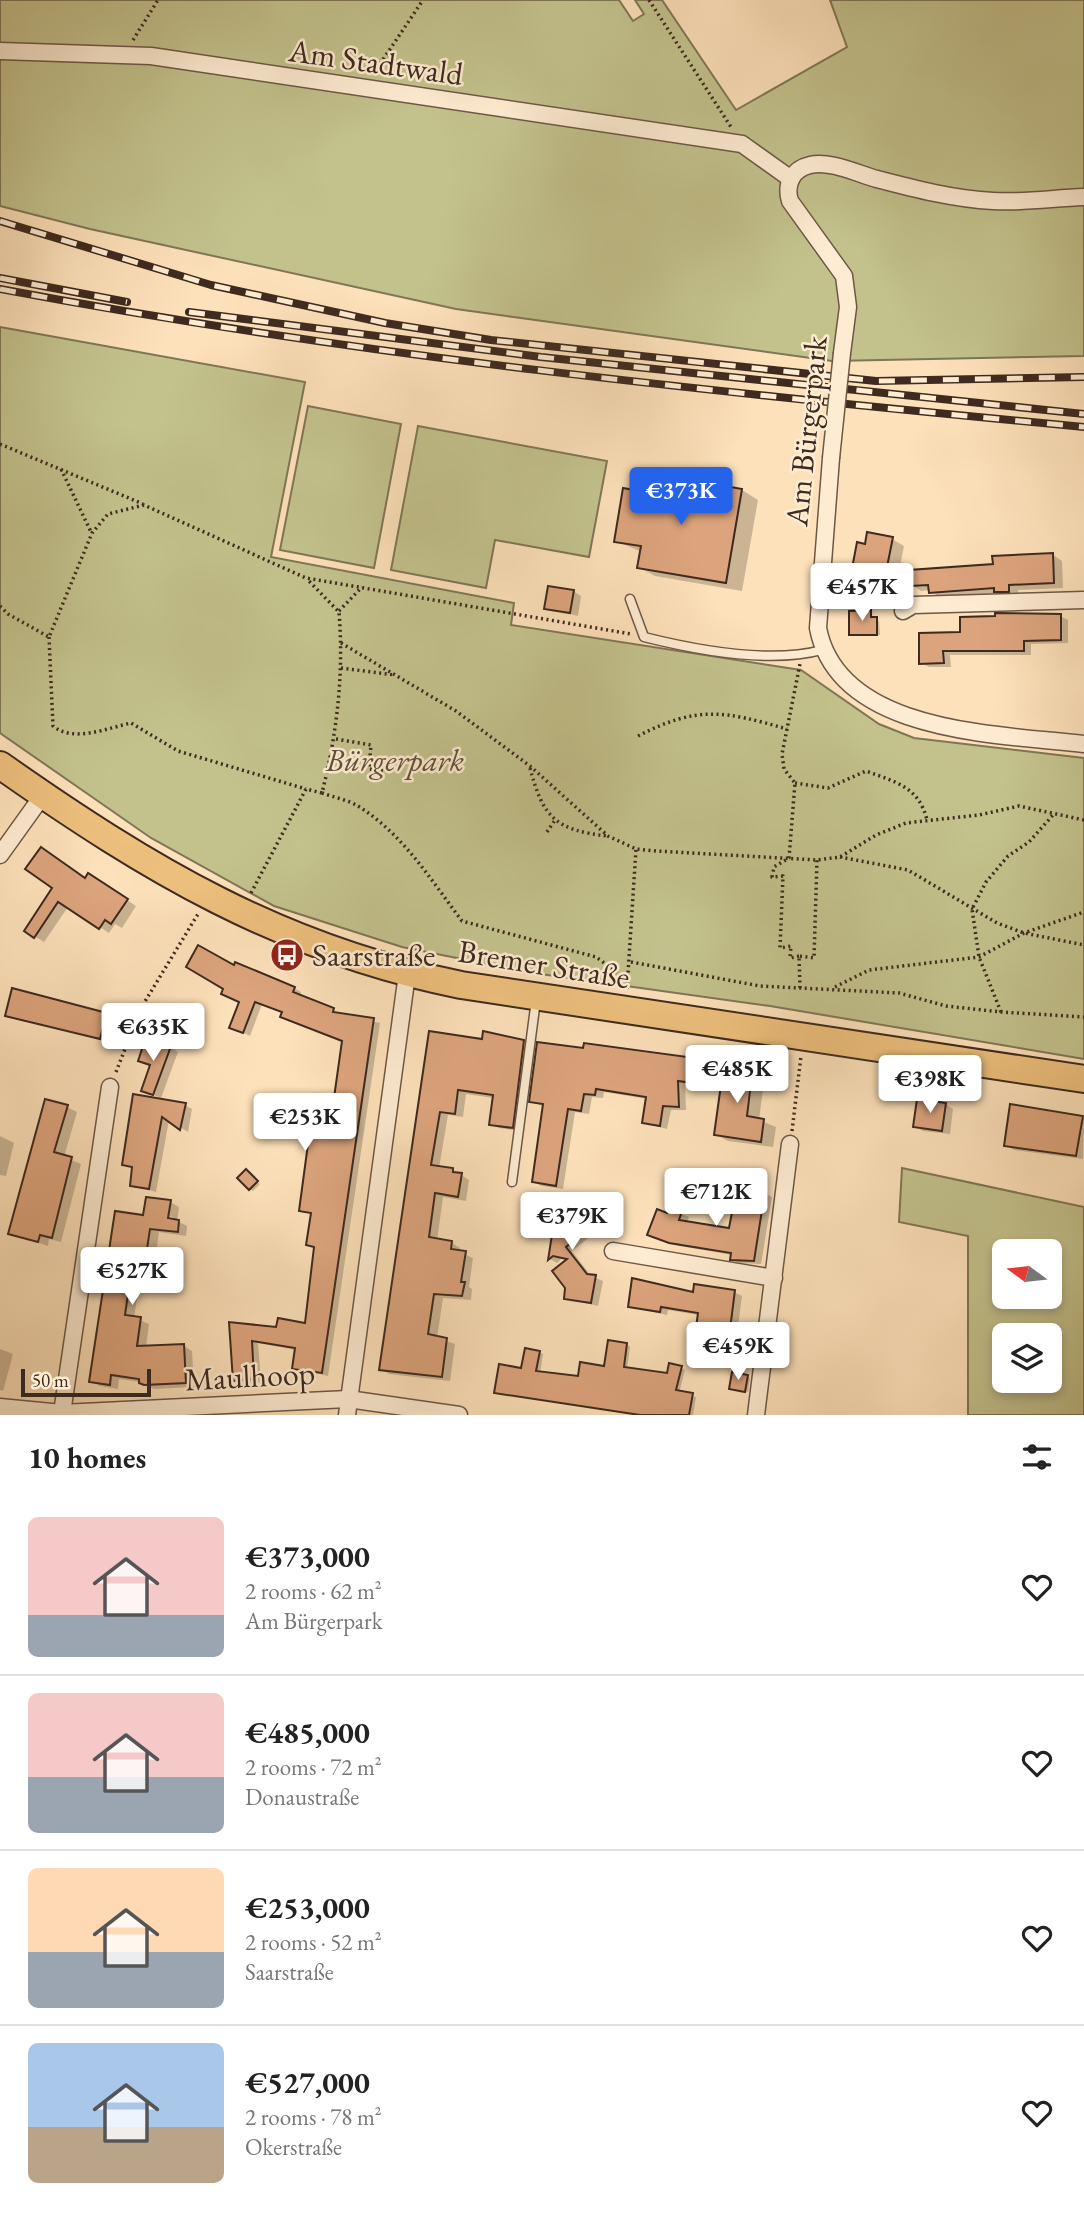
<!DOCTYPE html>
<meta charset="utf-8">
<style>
body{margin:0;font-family:"EB Garamond",serif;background:#f2f2f2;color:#222;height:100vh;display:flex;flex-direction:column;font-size:26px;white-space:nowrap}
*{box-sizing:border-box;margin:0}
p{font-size:23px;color:#767676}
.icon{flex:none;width:38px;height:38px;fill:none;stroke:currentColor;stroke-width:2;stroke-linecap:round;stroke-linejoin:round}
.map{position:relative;height:1415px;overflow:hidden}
.drawer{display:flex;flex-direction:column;background:#fff;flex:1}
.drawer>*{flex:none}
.needle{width:46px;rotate:285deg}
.fabs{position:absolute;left:992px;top:1239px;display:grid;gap:14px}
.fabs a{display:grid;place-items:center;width:70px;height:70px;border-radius:10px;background:#fff;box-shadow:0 4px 10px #0003;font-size:35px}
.scale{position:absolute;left:21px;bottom:18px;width:130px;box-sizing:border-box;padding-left:7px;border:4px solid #3e2a1f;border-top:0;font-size:19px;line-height:24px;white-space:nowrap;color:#3e2a1f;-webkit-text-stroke:5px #feecd2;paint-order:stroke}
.price{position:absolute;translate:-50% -60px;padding:0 16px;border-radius:7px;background:#fff;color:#222;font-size:23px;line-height:46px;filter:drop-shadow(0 2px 4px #0008)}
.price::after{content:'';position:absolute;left:50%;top:42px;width:21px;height:16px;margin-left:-10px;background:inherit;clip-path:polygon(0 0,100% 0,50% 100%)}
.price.on{background:#2563eb;color:#fff}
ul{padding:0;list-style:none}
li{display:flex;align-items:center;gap:21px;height:175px;padding:0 28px}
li+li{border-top:2px solid #e0e0e0}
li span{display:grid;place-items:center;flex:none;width:196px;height:140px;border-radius:10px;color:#555}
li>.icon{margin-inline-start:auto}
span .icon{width:84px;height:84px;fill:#fffc;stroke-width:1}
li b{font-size:30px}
h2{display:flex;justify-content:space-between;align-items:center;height:84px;padding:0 28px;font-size:30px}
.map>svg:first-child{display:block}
.green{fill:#c3c28d;stroke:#807656;stroke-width:2;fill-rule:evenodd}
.shadow{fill:#0003;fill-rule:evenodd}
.building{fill:#dca47d;stroke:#3e2a1f;stroke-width:2}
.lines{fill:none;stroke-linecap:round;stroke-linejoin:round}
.service-casing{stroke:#6e5846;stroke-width:11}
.minor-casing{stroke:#6e5846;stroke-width:19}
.primary-casing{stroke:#3e2a1f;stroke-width:30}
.path{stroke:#3e2a1f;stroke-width:3.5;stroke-dasharray:2 3.5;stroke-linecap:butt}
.service{stroke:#feecd2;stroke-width:8}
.minor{stroke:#feecd2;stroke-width:16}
.primary{stroke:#eec07d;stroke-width:26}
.rail-casing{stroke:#3e2a1f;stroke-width:8}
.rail{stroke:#feecd2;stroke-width:5;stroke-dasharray:16;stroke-linecap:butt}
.minor-bridge-casing{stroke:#6e5846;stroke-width:19;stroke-linecap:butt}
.minor-bridge{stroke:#feecd2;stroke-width:16}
.labels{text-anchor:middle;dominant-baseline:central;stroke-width:5;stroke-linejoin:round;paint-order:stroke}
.street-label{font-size:32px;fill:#3e2a1f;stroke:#feecd2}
.park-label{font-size:32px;font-style:italic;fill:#5f503a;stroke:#feecd2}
.poi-label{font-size:32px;fill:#3e2a1f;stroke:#feecd2;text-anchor:start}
</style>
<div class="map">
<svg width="1084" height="1415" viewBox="0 0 1084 1415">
<rect width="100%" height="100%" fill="#fde1ba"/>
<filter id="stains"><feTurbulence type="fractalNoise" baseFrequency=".00286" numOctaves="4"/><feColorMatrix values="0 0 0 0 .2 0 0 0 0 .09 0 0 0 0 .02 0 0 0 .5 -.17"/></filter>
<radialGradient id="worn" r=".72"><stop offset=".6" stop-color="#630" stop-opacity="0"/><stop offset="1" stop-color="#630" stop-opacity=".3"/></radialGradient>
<g class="green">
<path d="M0,0H619L633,21L644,14L635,0H662L736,110L847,47L830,0H1084V356L832,361L456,309L90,229L0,206Z"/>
<path d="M0,327L305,382L271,557L514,603L511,625L801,670L879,724L914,738L1084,758V1059L770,1006L526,972L402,947L274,906L151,838L0,733Z"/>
<path d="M308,406L401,424L374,568L280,550Z"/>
<path d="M418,426L607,461L589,557L495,540L486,588L391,570Z"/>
<path d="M902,1168L1084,1207V1415H968V1236L899,1222ZM1004,1251H1050V1297H1004ZM1004,1335H1050V1381H1004Z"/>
</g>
<g class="shadow">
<path d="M742,490L758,500L742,591L655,576L639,567L642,552L616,541L652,495Z"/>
<path d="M892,539L904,546L895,592L887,591L888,595L872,591L852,578L866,546Z"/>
<path d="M1053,555L1062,561L1063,588L1018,590V596L1005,597L999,593L940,598L930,590L921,591L912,585Z"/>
<path d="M573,591L581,596L578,616L546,608Z"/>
<path d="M870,612L874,619L879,621L880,635L851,634Z"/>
<path d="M1060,616L1068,620V643L1031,644V655H950L951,667H929L921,663L962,634Z"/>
<path d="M86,880L98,881L136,906L122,928L115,924L109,933L68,907L44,942L26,931L54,888Z"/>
<path d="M236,965L294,988L301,992L300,996L340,1014L380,1023L328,1376L294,1368L296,1350L258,1343L261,1382L241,1384L235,1380L231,1324L278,1329L307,1325L316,1249L308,1244L313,1215L300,1210L312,1131L306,1127L334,1107L343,1041L262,1004L250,1036L231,1027L241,1002Z"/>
<path d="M106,1014L114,1019L108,1042L7,1016Z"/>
<path d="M430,1033L483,1041H523L532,1046L521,1131L499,1128L491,1124L494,1098L466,1094L463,1117L448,1115L439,1168L453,1170L469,1180L466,1201L443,1197L437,1241L452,1243L460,1248L459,1252L473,1258L469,1287L472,1289L471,1300L443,1298L437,1338L455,1344L450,1381L389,1374L381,1369Z"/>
<path d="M585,1044L695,1059L703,1064L699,1086L685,1084L686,1110H671L667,1129L644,1123L648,1099L604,1092L603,1098L592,1097L589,1114L575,1112L563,1189L541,1186L533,1181L545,1107L531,1101L584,1050Z"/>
<path d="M170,1047L178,1052L161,1098L144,1091L152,1066L140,1060Z"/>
<path d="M753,1067L765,1074L759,1120L776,1127L773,1147L728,1141L716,1134Z"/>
<path d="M135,1096L185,1105L192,1109L188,1132L169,1120L156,1192L131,1185L133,1169L124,1164Z"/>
<path d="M945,1104L953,1109L950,1134L923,1131L915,1126Z"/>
<path d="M1011,1106L1084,1118L1083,1159L1014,1150L1006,1145Z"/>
<path d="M67,1107L77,1112L64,1157L81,1164L61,1242L49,1239L48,1246L10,1233Z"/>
<path d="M0,1136L14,1143L6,1176L0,1175Z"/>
<path d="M246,1171L260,1184L253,1191L250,1189Z"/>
<path d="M764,1193L772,1197L761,1264L739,1263L732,1259L733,1255L679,1246L657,1238L670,1209L689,1217L687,1223L731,1230Z"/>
<path d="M576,1201L583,1205L601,1228L572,1251L591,1276L603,1281L598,1306L566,1298L568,1260L561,1259L557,1263L550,1259L556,1221Z"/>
<path d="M170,1202L179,1207L177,1221L187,1226L186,1236L159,1232L156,1253L147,1252L144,1270H141L134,1318L149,1324L146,1347L184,1346L192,1351L194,1387L154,1389L141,1382L119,1379L118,1389L100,1386L91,1381L144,1217ZM156,1214L173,1217V1220Z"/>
<path d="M734,1292L742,1296L733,1364L701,1359L694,1355L699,1315L668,1310L667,1315L630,1307L694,1294Z"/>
<path d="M627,1344L630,1347L627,1369L668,1375L681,1368L685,1370L679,1393L696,1397L693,1415H636L496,1392L539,1352L543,1354L540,1373L579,1378L606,1368Z"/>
<path d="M0,1349L13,1354L3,1391L0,1390Z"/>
<path d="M747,1376L750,1378L748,1392L731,1388Z"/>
</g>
<g class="building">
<path d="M653,473L742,489L726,583L637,568L641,546L614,542L623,488L650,493Z"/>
<path d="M867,532L893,537L883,587L876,585V589L858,585L860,580L850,579L857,542L865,544Z"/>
<path d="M1053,553L1054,583L1009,585V592H994V588L929,593L928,585L910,586L909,570L993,564L992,556Z"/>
<path d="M548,586L574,590L570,613L544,609Z"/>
<path d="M871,610V617H877V635H849V611Z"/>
<path d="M995,613L1061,614V640L1024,641V651H943L944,663L919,664V633L960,632V617L995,616Z"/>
<path d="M41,847L85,878L88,873L128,899L111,924L105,920L99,929L58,902L34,938L24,931L52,888L25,869Z"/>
<path d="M198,945L234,965L235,962L295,987L293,992L334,1008L333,1012L374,1018L322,1373L292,1369L295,1348L252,1341L254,1379L233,1381L229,1322L276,1327L278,1318L305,1323L314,1247L306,1245L311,1213L299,1211L310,1129L304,1128L308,1104L333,1105L342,1041L280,1017L282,1012L255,1002L243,1033L229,1028L239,1002L221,994L223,989L186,967Z"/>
<path d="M12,988L107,1013L100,1039L5,1016Z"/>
<path d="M429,1031L482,1039L483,1031L524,1040L513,1128L489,1125L493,1095L458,1090L455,1114L440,1112L431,1165L453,1168V1172L462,1173L458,1197L435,1193L429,1237L452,1241L451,1249L466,1251L461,1282H465L462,1296L434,1294L428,1334L447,1338L442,1377L379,1370Z"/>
<path d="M146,1037L171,1046L153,1095L141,1091L150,1065L138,1061Z"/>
<path d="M537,1042L583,1048L584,1043L695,1058L692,1083L678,1081L679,1107L663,1106L660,1126L642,1123L646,1097L596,1089L595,1095L584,1094L581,1111L568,1109L556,1186L532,1182L543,1104L529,1102Z"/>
<path d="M724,1063L753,1066L747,1116L764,1119L761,1142L714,1135Z"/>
<path d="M133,1094L186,1103L180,1130L162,1117L149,1189L130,1186L132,1167L122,1165Z"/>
<path d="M45,1099L68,1105L54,1152L72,1157L52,1238L40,1235L38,1242L8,1234Z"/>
<path d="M917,1099L946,1103L942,1131L913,1127Z"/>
<path d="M1010,1104L1083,1116L1076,1156L1004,1146Z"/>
<path d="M246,1169L258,1181L249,1190L237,1178Z"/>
<path d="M737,1186L765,1191L754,1261L730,1260L731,1253L669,1243L647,1235L657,1209L667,1213L669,1206L682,1211L679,1220L729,1228Z"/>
<path d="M146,1197L171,1200L168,1218L179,1220L178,1232L150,1229L147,1249L138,1248L136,1267L132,1266L125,1315L141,1317L137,1346L184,1344L186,1383L144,1385L139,1383V1379L111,1375L110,1385L89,1382L115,1211L143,1215Z"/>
<path d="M576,1199L595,1224L566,1247L587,1274L596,1275L591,1303L564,1299L565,1288L552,1271L567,1259L553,1256L548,1260L554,1222L551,1218Z"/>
<path d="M632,1278L693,1292L694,1284L735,1290L726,1361L692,1356L698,1313L661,1307L660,1312L628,1307Z"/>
<path d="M608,1340L627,1343L624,1367L667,1373L669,1363L682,1366L676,1390L693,1393L689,1415H640L494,1393L499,1364L521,1368L525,1348L540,1351L536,1371L578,1376L580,1362L604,1366Z"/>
<path d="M732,1372L748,1375L745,1392L729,1389Z"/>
</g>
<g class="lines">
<defs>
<g id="service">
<path d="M630,599L644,637C696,650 770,664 822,650"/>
<path d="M512,1182L536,1000"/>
</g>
<g id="minor">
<path d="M0,51L151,56L742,144L791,179"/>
<path d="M842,353L848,307L844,276L790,201C785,185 792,169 810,165C830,160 858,174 877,179C915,189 954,199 993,201C1023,203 1054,198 1084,197"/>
<path d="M831,458L818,628C838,734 999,734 1084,744"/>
<path d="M903,611L913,605L1084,600"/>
<path d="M0,855L43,795"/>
<path d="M613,1251L774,1278"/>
<path d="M0,1407L62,1413L348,1399L459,1415"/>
<path d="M62,1413L110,1087"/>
<path d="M347,1415L407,974"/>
<path d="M756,1415L790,1144"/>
</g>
<path id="primary" d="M0,765C148,869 281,949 461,985L1084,1079"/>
</defs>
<use href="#service" class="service-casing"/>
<use href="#minor" class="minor-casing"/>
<use href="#primary" class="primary-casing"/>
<g class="path">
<path d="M649,0L731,127"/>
<path d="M133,40L158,0"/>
<path d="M374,73L423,0"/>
<path d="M0,444L143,504"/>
<path d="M61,469L91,532"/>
<path d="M0,606L8,614L49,637L92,533L108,514L144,505L306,578L631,634"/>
<path d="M339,611L362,587"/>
<path d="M49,637L53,726C73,743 108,728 131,723L178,751L306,789"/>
<path d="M341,643L456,711L530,766L608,836L636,849L656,851L817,860L840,857L876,835L906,823L979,815L1019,806L1084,820"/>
<path d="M341,668L395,675"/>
<path d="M638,736C698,705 724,711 787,729"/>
<path d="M336,739L371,745L369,769L385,771"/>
<path d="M530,768C543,818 556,830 607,836"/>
<path d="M795,783L828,788L866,771C896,782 919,787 927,820"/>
<path d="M322,793C333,797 348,800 358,806C403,834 431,880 462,921L596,957L628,980"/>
<path d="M547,832L555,820"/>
<path d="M840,857L908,870L997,923L1024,933L1084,945"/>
<path d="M251,893L306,789L322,793C337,733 344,674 339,612L307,579"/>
<path d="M799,956L790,958L791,946L780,948L783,876L772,877L774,867L789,858L795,783L784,769L782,754L800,664"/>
<path d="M631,962L760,986L899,993L946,1006L1001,1012L1084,1017"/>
<path d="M835,987L869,970L979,957L1024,933L1084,912"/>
<path d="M800,988L799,956L814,958L817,860"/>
<path d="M627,989L636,849"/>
<path d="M1001,1012L979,957L972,909L986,882L1008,856L1029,842L1053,815"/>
<path d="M116,1072L141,1008L198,914"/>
<path d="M792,1131L801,1056"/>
</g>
<use href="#service" class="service"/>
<use href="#minor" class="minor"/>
<use href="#primary" class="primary"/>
<defs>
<g id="rail">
<path d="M0,221L211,285L385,323L491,340L876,381L1084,377"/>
<path d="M0,278L127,302"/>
<path d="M0,289C358,356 721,393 1084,427"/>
<path d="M189,312L541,357L1084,414"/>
</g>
</defs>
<use href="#rail" class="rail-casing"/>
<use href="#rail" class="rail"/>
<defs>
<path id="minor-bridge" d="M831,458L842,353"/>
</defs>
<use href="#minor-bridge" class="minor-bridge-casing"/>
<use href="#minor-bridge" class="minor-bridge"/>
</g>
<defs>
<symbol id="bus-disc" viewBox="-11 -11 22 22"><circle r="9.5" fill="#8f2418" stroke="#feecd2"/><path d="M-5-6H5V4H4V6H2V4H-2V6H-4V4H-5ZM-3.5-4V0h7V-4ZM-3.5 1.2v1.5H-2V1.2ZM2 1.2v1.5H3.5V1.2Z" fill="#fff"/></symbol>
</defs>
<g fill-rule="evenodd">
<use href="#bus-disc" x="268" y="936" width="38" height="38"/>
</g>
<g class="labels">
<g class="street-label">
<text transform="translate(376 62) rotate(8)">Am Stadtwald</text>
<text transform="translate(806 431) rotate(-84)">Am Bürgerpark</text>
<text transform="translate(544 964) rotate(9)">Bremer Straße</text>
<text transform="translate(250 1376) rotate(-3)">Maulhoop</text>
</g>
<g class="park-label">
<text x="395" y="760">Bürgerpark</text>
</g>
<g class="poi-label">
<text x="312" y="955">Saarstraße</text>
</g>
</g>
<rect width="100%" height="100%" filter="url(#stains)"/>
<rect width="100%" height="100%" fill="url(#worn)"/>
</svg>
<div class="fabs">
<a><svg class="needle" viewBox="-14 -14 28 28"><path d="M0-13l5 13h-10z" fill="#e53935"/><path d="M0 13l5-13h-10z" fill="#767676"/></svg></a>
<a><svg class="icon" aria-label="layers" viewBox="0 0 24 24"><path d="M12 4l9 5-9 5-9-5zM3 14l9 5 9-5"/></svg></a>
</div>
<div class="scale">50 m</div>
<b class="price on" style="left:681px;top:527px">€373K</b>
<b class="price" style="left:862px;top:623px">€457K</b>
<b class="price" style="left:153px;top:1063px">€635K</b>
<b class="price" style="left:737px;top:1105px">€485K</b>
<b class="price" style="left:930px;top:1115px">€398K</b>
<b class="price" style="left:305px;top:1153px">€253K</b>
<b class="price" style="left:716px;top:1228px">€712K</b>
<b class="price" style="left:572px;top:1252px">€379K</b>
<b class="price" style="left:132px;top:1307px">€527K</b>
<b class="price" style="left:738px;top:1382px">€459K</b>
</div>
<section class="drawer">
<h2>10 homes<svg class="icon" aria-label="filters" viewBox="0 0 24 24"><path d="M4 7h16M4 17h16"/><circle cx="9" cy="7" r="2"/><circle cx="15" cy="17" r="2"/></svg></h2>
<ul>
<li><span style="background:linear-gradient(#f6c9c9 70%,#9aa5b1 0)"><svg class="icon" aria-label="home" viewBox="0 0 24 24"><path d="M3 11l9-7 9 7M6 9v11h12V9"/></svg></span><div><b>€373,000</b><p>2 rooms · 62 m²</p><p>Am Bürgerpark</p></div><svg class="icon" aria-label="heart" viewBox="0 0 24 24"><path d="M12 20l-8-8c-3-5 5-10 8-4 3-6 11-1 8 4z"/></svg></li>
<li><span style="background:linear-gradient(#f6c9c9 60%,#9aa5b1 0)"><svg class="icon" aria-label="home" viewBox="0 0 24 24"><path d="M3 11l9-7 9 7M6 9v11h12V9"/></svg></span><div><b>€485,000</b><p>2 rooms · 72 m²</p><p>Donaustraße</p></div><svg class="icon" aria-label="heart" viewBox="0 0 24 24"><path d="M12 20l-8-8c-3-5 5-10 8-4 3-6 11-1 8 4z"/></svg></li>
<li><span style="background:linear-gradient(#ffd9b3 60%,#9aa5b1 0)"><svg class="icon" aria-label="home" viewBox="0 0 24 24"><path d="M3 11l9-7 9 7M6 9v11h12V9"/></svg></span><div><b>€253,000</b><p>2 rooms · 52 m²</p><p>Saarstraße</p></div><svg class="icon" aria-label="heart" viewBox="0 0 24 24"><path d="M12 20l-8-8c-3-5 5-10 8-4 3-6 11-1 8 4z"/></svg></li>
<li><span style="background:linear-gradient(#a9c7e8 60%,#b9a48a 0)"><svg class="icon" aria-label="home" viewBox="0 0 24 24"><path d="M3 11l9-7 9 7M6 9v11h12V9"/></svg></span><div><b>€527,000</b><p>2 rooms · 78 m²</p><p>Okerstraße</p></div><svg class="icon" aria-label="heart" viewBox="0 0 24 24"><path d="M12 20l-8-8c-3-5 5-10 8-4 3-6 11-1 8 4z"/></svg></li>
</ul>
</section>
